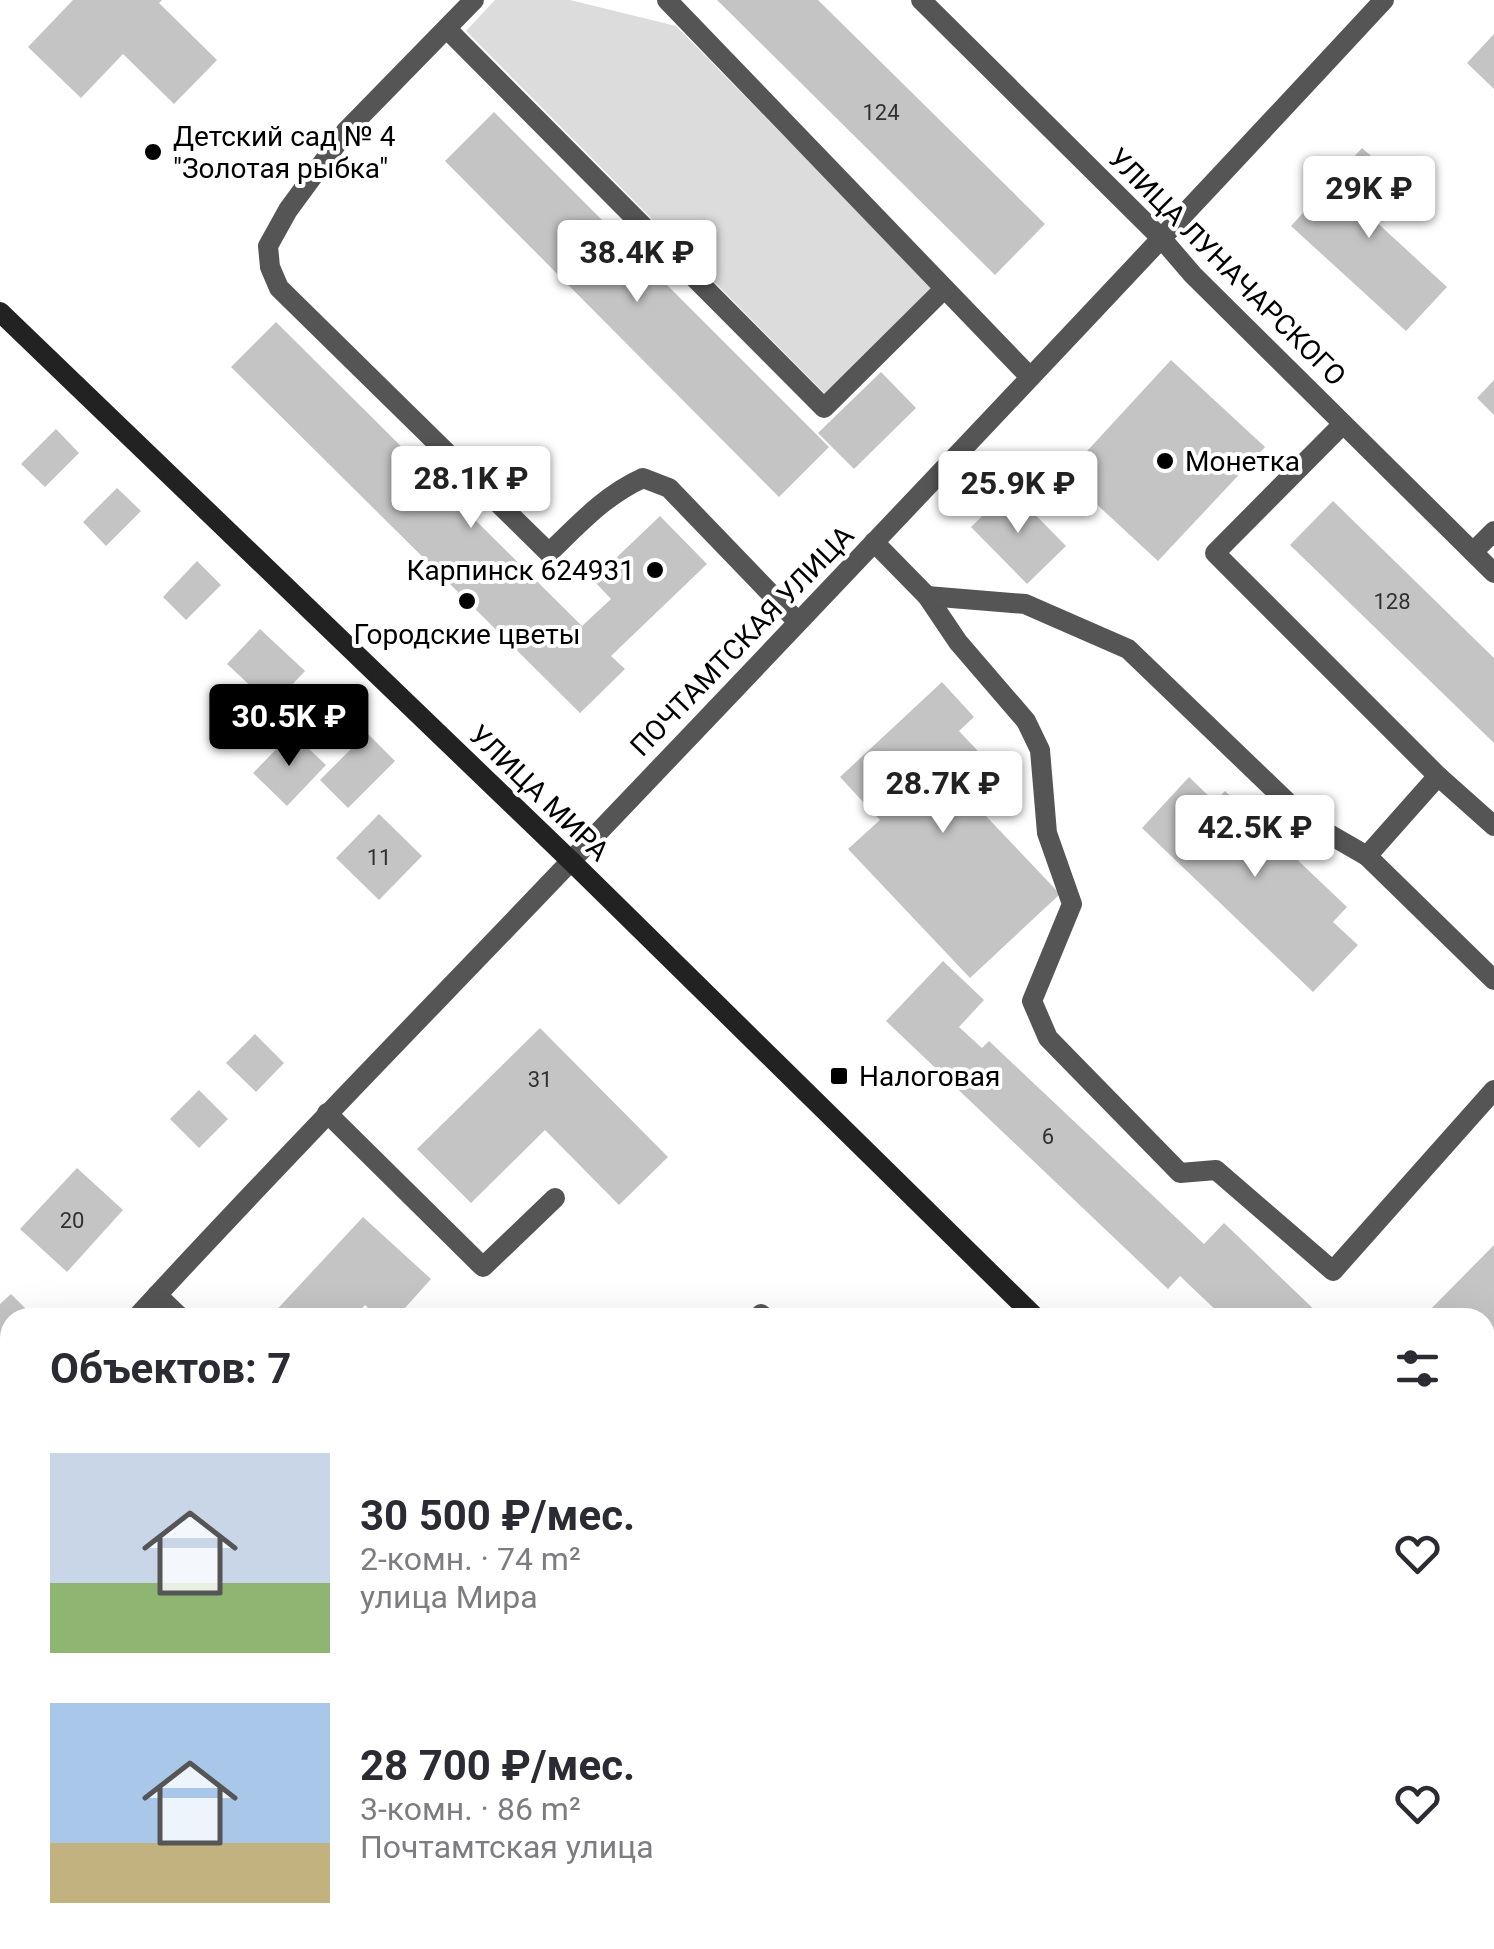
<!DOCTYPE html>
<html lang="ru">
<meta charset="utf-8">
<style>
body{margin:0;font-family:Roboto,sans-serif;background:#f7f7f7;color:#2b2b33;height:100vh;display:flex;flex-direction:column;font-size:38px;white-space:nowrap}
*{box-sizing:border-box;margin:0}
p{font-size:32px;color:#7c7c81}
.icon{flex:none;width:55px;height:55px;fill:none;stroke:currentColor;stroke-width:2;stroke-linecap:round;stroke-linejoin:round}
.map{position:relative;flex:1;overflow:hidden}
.sheet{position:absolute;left:0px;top:1308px;width:1495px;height:642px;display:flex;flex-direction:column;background:#fff;border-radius:30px 30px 0 0;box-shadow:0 10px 40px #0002}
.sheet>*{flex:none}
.price{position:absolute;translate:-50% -85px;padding:0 22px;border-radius:10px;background:#fff;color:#222;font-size:32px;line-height:65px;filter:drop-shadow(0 2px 5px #0008)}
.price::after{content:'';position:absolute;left:50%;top:60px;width:30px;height:22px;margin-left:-15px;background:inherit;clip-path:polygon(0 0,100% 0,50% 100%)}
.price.on{background:#000;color:#fff}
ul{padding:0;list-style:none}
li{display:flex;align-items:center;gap:30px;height:250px;padding:0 50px}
li span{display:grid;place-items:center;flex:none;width:280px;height:200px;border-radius:0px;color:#555}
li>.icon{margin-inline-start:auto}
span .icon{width:120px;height:120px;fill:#fffc;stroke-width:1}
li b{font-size:42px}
h2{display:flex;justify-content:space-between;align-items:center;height:120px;padding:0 50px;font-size:42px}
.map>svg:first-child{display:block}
.green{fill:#dcdcdc}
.building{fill:#c4c4c4}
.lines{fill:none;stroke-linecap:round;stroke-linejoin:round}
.service{stroke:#555;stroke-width:20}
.minor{stroke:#555;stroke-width:20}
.tertiary{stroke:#555;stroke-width:20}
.secondary{stroke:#222;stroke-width:20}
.poi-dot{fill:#000;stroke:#fff;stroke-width:4}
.labels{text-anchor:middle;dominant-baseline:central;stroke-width:8;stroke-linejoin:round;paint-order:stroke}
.number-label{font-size:22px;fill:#313131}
.poi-label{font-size:28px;fill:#000;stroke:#fff;text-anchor:start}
.street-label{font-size:28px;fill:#000;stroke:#fff}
</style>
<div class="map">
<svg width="1494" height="1949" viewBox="0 0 1494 1949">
<rect width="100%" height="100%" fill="#fff"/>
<g class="green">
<path d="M495,0H570L676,26L934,289L827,396L466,31Z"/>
<path d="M3,1571L10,1579V1722L0,1732V1574Z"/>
</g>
<g class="building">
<path d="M73,0H162L159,3L217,60L174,104L123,54L81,98L28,47Z"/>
<path d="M717,0H818L1045,224L995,275Z"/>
<path d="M1494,34V89L1467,63Z"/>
<path d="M494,112L829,447L779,497L445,161Z"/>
<path d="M1362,148L1403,184L1372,218L1447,287L1406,331L1291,226Z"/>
<path d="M276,322L582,626L611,599L593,580L660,516L707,564L611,656L625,669L580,713L231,367Z"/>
<path d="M1171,360L1265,447L1158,561L1065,475Z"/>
<path d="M881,372L916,408L854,469L818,433Z"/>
<path d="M1494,380V415L1477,398Z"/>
<path d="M56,429L79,453L45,487L21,464Z"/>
<path d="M117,488L141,511L106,546L83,522Z"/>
<path d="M1010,489L1066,546L1027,584L971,527Z"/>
<path d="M1333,501L1494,658V743L1290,545Z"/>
<path d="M197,561L221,585L186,620L163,597Z"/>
<path d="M260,629L305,671L272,706L227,664Z"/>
<path d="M942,682L974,717L959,731L994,768L966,795L1060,894L970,978L848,849L880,820L840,777Z"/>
<path d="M292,733L326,765L287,806L253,773Z"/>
<path d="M367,733L395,761L348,808L320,780Z"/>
<path d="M1189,777L1215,802L1225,791L1347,907L1333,922L1358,945L1313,992L1142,828Z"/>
<path d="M379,814L422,856L379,900L336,858Z"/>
<path d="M943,961L984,1000L959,1027L982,1048L989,1041L1204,1244L1224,1223L1323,1318H1224L1180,1276L1168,1289L886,1021Z"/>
<path d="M540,1028L668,1157L619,1205L545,1130L471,1203L417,1149Z"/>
<path d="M255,1034L284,1063L256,1092L226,1063Z"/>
<path d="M199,1090L228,1119L199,1148L170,1119Z"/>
<path d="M77,1168L123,1210L67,1272L20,1229Z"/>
<path d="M363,1217L431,1279L396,1318H379L365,1305L353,1318H269Z"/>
<path d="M1494,1245V1336L1485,1345V1318H1422Z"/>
<path d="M11,1294L35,1318H10V1354L0,1364V1304Z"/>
<path d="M1485,1506L1494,1514V1599L1485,1590Z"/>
<path d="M10,1818V1918L0,1928V1828Z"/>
<path d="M101,1940H173L182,1949H92Z"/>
<path d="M1183,1940H1212L1222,1949H1175Z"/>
</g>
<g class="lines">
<g class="service">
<path d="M474,0L346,131L288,210L268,246L270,267L279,288L549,553C578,525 605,495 643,478L669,488L798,622"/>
<path d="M667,0L1030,377"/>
<path d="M447,29L824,408L944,289"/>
<path d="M1343,424L1215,553L1438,776L1494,826"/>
<path d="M874,542L927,596L958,642L1026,721L1040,750L1047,833L1072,904L1032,1001L1048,1038L1180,1173L1216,1170L1333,1271L1494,1090"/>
<path d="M927,596L1025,604L1128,649L1308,822L1367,856"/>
<path d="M1438,776L1367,856L1494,980"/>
<path d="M327,1113L483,1267L555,1198"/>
<path d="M157,1295L181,1318"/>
<path d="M761,1314L765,1318"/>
<path d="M1485,1369L1494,1360"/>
<path d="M1485,1484L1494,1493"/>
<path d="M0,1759L10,1749"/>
<path d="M44,1949L53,1940"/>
<path d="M224,1949L233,1940"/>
</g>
<g class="minor">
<path d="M1162,239L1193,275L1494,573"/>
<path d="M1473,552L1494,531"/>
<path d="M0,1484L10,1494"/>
<path d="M518,1940L530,1949"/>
<path d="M641,1949L650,1940"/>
<path d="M1125,1949L1133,1940"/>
</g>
<g class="tertiary">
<path d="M921,0L1162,239"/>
<path d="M136,1318C278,1163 425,1014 570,862C843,576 1115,290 1384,0"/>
<path d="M0,1464L10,1453"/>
</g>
<g class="secondary">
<path d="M0,312L571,861L1036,1318"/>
<path d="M1485,1761L1494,1770"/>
</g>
</g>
<g class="poi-dot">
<circle cx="153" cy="152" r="10"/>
<circle cx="1165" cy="461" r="10"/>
<circle cx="655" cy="570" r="10"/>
<circle cx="467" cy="601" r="10"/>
<rect x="829" y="1066" width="20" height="20" rx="5"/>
</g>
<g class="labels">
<g class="number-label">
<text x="881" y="112">124</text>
<text x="1392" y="601">128</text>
<text x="379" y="857">11</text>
<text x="540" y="1079">31</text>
<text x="1048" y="1136">6</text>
<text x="72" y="1220">20</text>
</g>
<g class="poi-label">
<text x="173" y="136">Детский сад № 4<tspan x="173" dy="32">"Золотая рыбка"</tspan></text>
<text x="1185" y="461">Монетка</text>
<text x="635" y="570" text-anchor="end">Карпинск 624931</text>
<text x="467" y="634" text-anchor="middle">Городские цветы</text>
<text x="859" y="1076">Налоговая</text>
</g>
<g class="street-label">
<text transform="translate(1227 267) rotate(45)">УЛИЦА ЛУНАЧАРСКОГО</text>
<text transform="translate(742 641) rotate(-46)">ПОЧТАМТСКАЯ УЛИЦА</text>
<text transform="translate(539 793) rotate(44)">УЛИЦА МИРА</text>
</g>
</g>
</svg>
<b class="price" style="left:1369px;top:241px">29K ₽</b>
<b class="price" style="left:637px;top:305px">38.4K ₽</b>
<b class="price" style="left:471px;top:531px">28.1K ₽</b>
<b class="price" style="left:1018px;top:536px">25.9K ₽</b>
<b class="price on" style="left:289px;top:769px">30.5K ₽</b>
<b class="price" style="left:943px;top:836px">28.7K ₽</b>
<b class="price" style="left:1255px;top:880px">42.5K ₽</b>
<section class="sheet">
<h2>Объектов: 7<svg class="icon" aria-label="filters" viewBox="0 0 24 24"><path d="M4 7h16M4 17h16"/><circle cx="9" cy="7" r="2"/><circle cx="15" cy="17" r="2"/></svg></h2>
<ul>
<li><span style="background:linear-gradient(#c9d6e8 65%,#8fb573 0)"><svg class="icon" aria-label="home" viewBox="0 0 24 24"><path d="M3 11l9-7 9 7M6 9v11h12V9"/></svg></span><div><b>30 500 ₽/мес.</b><p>2-комн. · 74 m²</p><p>улица Мира</p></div><svg class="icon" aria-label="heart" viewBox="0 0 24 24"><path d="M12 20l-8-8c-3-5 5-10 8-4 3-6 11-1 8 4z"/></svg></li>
<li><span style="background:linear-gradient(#a9c7e8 70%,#c2b280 0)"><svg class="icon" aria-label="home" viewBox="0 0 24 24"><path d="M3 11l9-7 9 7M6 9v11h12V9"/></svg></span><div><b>28 700 ₽/мес.</b><p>3-комн. · 86 m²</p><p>Почтамтская улица</p></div><svg class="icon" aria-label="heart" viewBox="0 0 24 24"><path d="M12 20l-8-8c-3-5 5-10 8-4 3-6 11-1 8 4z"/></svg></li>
</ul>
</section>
</div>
